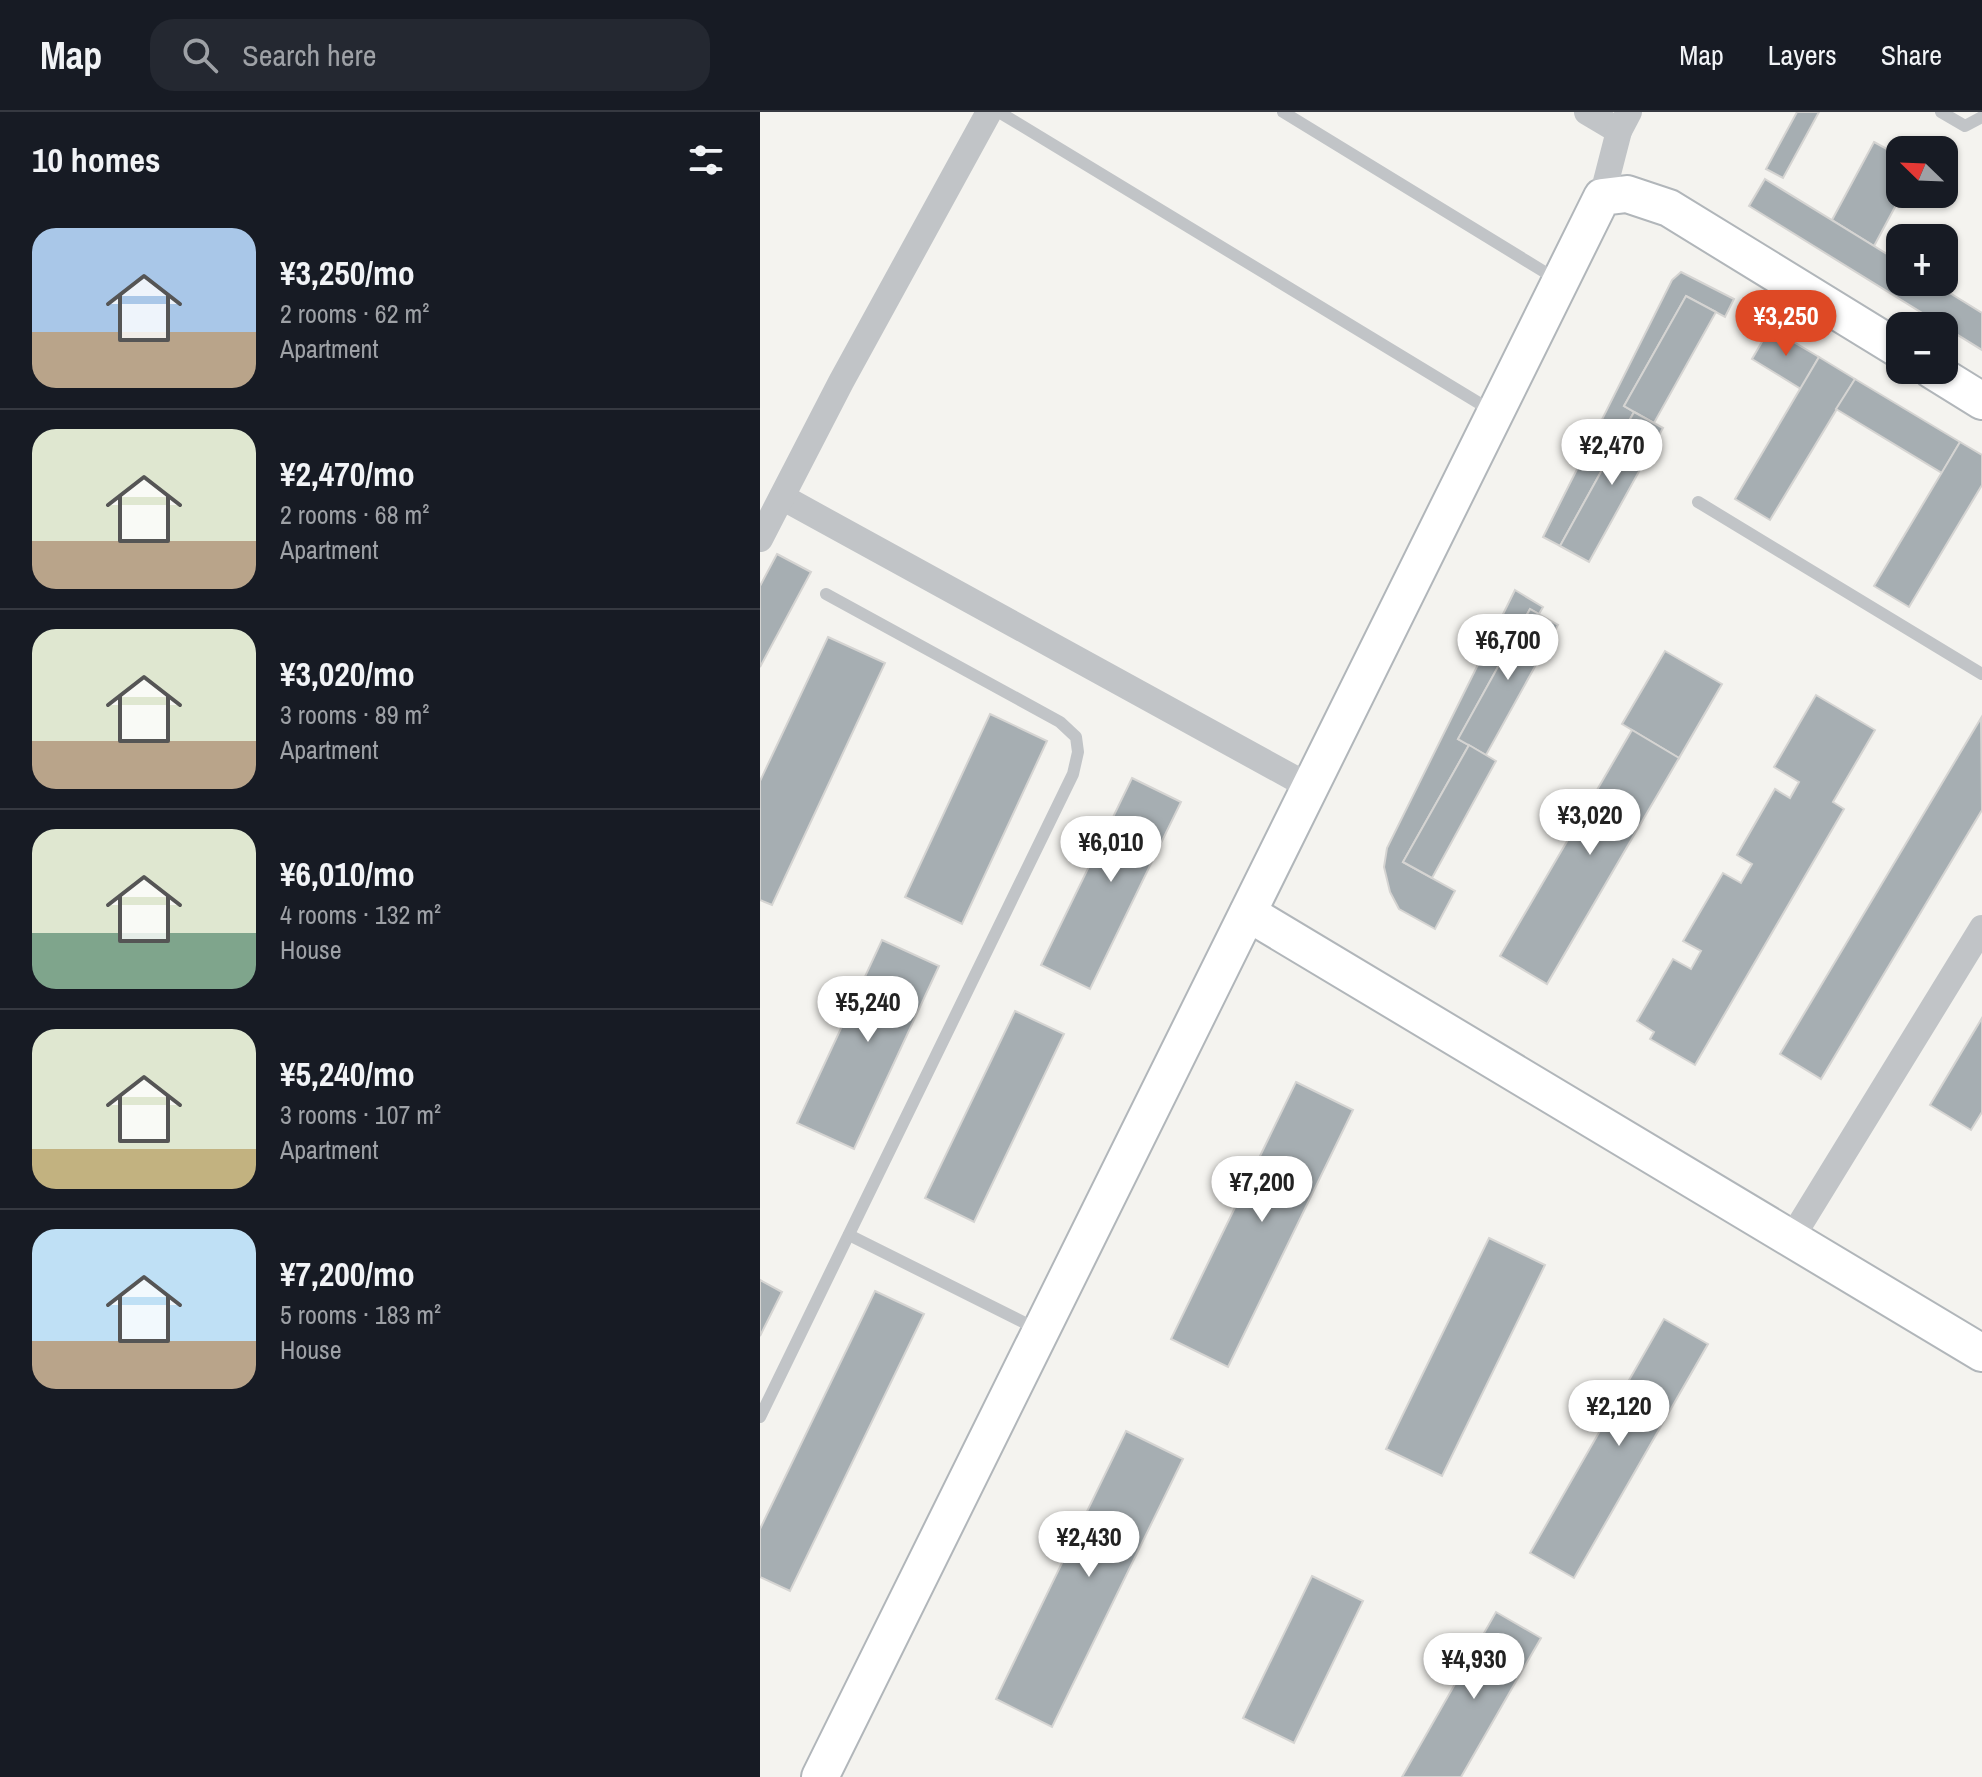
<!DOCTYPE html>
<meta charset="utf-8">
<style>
body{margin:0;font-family:"Archivo Narrow",sans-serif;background:#242831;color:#f1f3f6;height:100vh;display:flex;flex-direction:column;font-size:30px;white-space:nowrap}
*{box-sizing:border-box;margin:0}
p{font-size:26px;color:#9ea1a6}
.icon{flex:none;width:44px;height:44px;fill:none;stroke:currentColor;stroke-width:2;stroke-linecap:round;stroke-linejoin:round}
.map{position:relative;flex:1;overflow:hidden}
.side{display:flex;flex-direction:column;background:#171b24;width:760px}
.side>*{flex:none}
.needle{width:52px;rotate:293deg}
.controls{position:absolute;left:1126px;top:24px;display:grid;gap:16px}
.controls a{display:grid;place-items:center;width:72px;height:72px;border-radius:16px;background:#171b24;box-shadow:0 2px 6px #0004;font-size:40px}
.price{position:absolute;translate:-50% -68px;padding:0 18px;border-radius:28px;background:#fff;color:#222;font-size:26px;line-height:52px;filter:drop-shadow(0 2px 4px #0008)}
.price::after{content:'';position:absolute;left:50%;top:48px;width:24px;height:18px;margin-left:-12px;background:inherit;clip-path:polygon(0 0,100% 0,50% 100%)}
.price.selected{background:#de4925;color:#fff}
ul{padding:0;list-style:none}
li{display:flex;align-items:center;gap:24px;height:200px;padding:0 32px}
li+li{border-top:2px solid #363941}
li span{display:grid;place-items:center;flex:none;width:224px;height:160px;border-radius:24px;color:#555}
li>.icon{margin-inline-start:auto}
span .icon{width:96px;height:96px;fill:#fffc;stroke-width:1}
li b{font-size:34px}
h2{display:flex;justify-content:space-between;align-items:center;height:96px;padding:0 32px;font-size:34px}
header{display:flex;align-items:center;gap:48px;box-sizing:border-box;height:112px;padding:0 40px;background:#171b24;border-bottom:2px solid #363941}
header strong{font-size:38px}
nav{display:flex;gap:44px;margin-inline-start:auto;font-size:28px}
.search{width:560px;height:72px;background:#242831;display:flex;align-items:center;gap:20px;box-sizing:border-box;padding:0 28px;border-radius:24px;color:#9ea1a6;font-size:30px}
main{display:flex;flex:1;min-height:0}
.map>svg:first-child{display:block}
.building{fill:#a6aeb2;stroke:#d5d4d2;stroke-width:2}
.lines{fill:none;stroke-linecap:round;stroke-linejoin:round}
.secondary-casing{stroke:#b1b6ba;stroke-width:40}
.lane{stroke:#c1c4c7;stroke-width:12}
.street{stroke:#c1c4c7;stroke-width:26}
.secondary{stroke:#fff;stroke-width:36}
</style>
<header>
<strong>Map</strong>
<div class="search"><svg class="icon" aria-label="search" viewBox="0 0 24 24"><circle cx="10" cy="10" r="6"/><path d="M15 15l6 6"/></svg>Search here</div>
<nav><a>Map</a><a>Layers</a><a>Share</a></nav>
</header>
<main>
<section class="side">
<h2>10 homes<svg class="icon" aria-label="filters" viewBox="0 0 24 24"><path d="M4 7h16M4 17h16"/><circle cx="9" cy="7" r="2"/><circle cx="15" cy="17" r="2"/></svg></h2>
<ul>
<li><span style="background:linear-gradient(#a9c7e8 65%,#b9a48a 0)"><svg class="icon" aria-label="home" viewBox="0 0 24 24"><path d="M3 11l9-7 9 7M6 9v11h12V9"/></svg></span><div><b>¥3,250/mo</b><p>2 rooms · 62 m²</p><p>Apartment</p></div></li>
<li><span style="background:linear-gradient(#dfe7d0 70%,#b9a48a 0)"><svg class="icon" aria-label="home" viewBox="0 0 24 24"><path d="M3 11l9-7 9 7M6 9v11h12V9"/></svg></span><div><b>¥2,470/mo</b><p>2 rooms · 68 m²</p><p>Apartment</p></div></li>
<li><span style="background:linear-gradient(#dfe7d0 70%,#b9a48a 0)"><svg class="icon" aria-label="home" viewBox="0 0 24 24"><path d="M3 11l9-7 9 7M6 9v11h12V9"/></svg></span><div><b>¥3,020/mo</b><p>3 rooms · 89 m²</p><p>Apartment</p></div></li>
<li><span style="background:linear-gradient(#dfe7d0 65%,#7fa58c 0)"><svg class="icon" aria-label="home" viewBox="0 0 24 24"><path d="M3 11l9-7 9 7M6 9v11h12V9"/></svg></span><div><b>¥6,010/mo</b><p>4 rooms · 132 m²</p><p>House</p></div></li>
<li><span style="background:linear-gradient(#dfe7d0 75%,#c2b280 0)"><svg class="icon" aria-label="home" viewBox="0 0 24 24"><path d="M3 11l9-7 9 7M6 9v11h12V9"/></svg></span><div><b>¥5,240/mo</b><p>3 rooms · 107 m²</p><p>Apartment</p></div></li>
<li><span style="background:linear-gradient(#bfe0f5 70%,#b9a48a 0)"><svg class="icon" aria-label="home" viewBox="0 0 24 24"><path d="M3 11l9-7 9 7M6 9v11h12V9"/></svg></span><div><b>¥7,200/mo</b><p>5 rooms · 183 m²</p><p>House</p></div></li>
</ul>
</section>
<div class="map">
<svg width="1222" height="1665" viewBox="0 0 1222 1665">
<rect width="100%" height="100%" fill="#f4f3ef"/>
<g class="building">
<path d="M1037,0H1059L1023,66L1006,57Z"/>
<path d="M1114,30L1140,44V82H1142L1114,134L1072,108Z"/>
<path d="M1005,67L1140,150V170H1172L1222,201V238L989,94Z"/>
<path d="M921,160L974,187L965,205L926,184L864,294L874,300L800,434L783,425L912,168Z"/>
<path d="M926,184L956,200L894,311L864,294Z"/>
<path d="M1010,216L1059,245L1041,277L992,247Z"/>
<path d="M1059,245L1095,267L1010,408L975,387Z"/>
<path d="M1095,267L1200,330L1182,361L1076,297Z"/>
<path d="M874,300L903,316L829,450L800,434Z"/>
<path d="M1200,330L1222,343V373L1149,495L1114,474Z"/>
<path d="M17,442L51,460L0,555V474Z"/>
<path d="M755,478L783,495L779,502L770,497L698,627L709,633L643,750L695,779L675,817L639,797L630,780L624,755L627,736Z"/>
<path d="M770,497L798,513L726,643L698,627Z"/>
<path d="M68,525L125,551L12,793L0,788V669Z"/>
<path d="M905,539L962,572L919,646L862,612Z"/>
<path d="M1056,583L1115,618L1073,690L1084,697L935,953L890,927L894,920L877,909L913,847L931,857L941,839L923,829L963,761L981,771L992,752L977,743L1015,677L1030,686L1039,670L1014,655Z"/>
<path d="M230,602L287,629L202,812L145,785Z"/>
<path d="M1221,606L1222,698L1061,967L1020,942Z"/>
<path d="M872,618L919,646L787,872L740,844Z"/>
<path d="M709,633L736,649L672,766L643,750Z"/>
<path d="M372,666L421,690L330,877L281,853Z"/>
<path d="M122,828L179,854L94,1037L37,1011Z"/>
<path d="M255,899L304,922L214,1110L165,1086Z"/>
<path d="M1222,906V1000L1211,1018L1170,993Z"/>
<path d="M536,970L593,998L468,1255L411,1227Z"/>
<path d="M729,1126L785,1153L682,1364L626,1337Z"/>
<path d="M0,1168L22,1180L0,1224Z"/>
<path d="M115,1179L164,1202L30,1479L0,1465V1417Z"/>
<path d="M904,1207L948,1232L814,1466L770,1441Z"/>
<path d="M366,1319L423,1347L292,1615L236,1587Z"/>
<path d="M552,1464L603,1489L534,1631L483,1606Z"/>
<path d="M736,1500L781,1526L701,1665H642Z"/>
</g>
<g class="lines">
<defs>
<g id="secondary">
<path d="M1172,258L1222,289"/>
<path d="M488,801L1222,1241"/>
<path d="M60,1665L842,85L867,82L909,96L1140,238"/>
</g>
</defs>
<use href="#secondary" class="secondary-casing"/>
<g class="lane">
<path d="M239,0L732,299"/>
<path d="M523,0L796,167"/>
<path d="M1181,0L1205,14L1222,5"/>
<path d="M938,390L1222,562"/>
<path d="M89,1123L279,1218"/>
<path d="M0,1305L313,662L318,640L316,625L300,610L66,482"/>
</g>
<g class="street">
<path d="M827,0L859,19"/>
<path d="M842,85L859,19L869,0"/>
<path d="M22,385L550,675"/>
<path d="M0,427L81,270L229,0"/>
<path d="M1031,1127L1222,816"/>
</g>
<use href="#secondary" class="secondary"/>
</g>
</svg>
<div class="controls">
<a><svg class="needle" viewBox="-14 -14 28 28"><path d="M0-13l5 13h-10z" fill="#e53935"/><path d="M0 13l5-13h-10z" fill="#9ea1a6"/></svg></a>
<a>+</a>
<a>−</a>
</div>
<b class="price selected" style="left:1026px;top:246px">¥3,250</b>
<b class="price" style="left:852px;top:375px">¥2,470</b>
<b class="price" style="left:748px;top:570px">¥6,700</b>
<b class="price" style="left:830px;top:745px">¥3,020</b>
<b class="price" style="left:351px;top:772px">¥6,010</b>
<b class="price" style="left:108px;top:932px">¥5,240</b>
<b class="price" style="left:502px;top:1112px">¥7,200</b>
<b class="price" style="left:859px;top:1336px">¥2,120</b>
<b class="price" style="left:329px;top:1467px">¥2,430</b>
<b class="price" style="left:714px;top:1589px">¥4,930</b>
</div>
</main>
